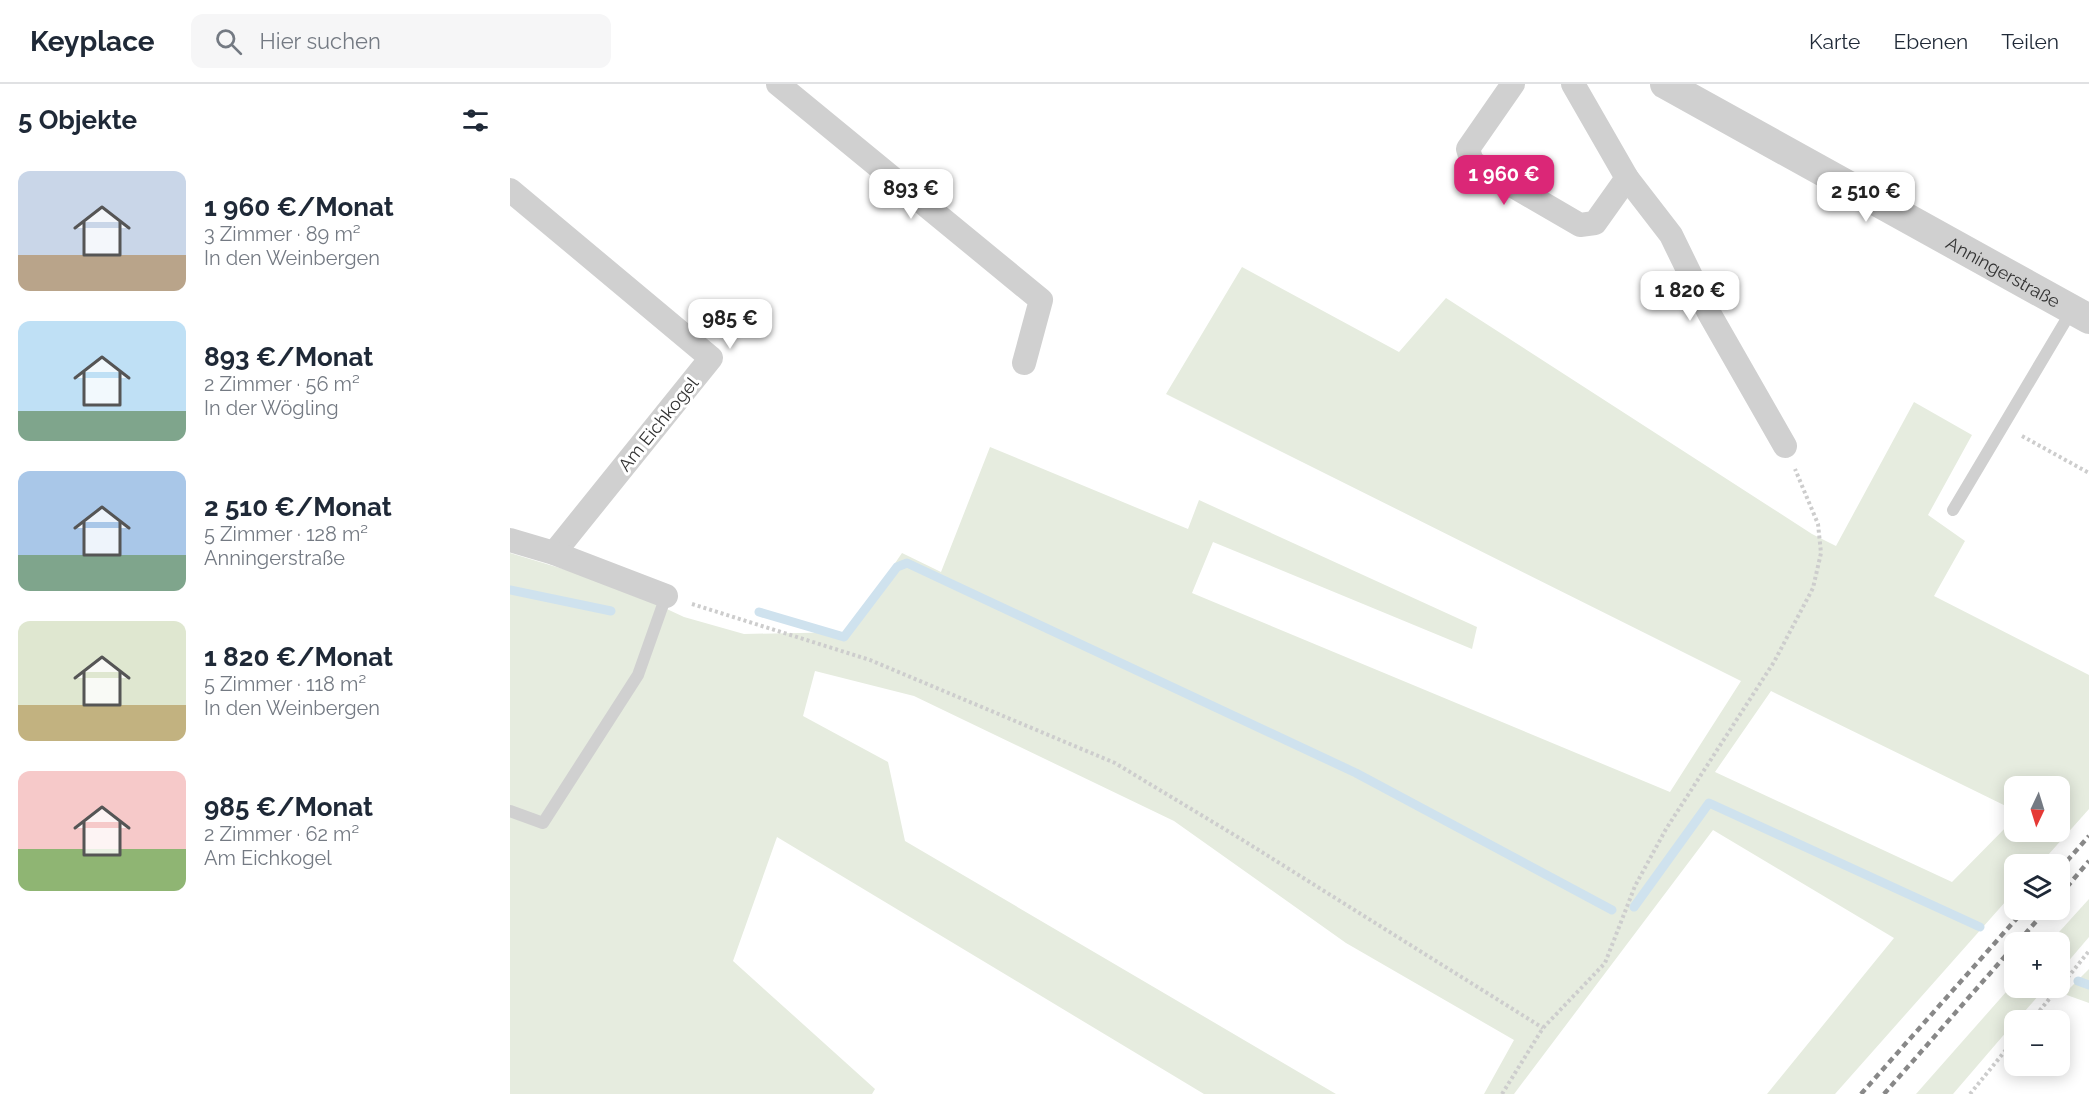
<!DOCTYPE html>
<html lang="de">
<meta charset="utf-8">
<style>
body{margin:0;font-family:Raleway,sans-serif;background:#f6f6f7;color:#1f2937;height:100vh;display:flex;flex-direction:column;font-size:22px;white-space:nowrap}
*{box-sizing:border-box;margin:0}
p{font-size:20px;color:#747a83}
.icon{flex:none;width:33px;height:33px;fill:none;stroke:currentColor;stroke-width:2;stroke-linecap:round;stroke-linejoin:round}
.map{position:relative;flex:1;overflow:hidden}
.details{display:flex;flex-direction:column;background:#fff;width:510px}
.details>*{flex:none}
.needle{width:39px;rotate:184deg}
.controls{position:absolute;left:1494px;top:692px;display:grid;gap:12px}
.controls a{display:grid;place-items:center;width:66px;height:66px;border-radius:12px;background:#fff;box-shadow:0 3px 15px #0003;font-size:30px}
.price{position:absolute;translate:-50% -51px;padding:0 14px;border-radius:12px;background:#fff;color:#222;font-size:20px;line-height:39px;filter:drop-shadow(0 2px 3px #0008)}
.price::after{content:'';position:absolute;left:50%;top:36px;width:18px;height:14px;margin-left:-9px;background:inherit;clip-path:polygon(0 0,100% 0,50% 100%)}
.price.current{background:#db2777;color:#fff}
ul{padding:0;list-style:none}
li{display:flex;align-items:center;gap:18px;height:150px;padding:0 18px}
li span{display:grid;place-items:center;flex:none;width:168px;height:120px;border-radius:12px;color:#555}
li>.icon{margin-inline-start:auto}
span .icon{width:72px;height:72px;fill:#fffc;stroke-width:1}
li b{font-size:26px}
h2{display:flex;justify-content:space-between;align-items:center;height:72px;padding:0 18px;font-size:26px}
header{display:flex;align-items:center;gap:36px;box-sizing:border-box;height:84px;padding:0 30px;background:#fff;border-bottom:2px solid #e0e1e3}
header strong{font-size:28px}
nav{display:flex;gap:33px;margin-inline-start:auto;font-size:21px}
.search{width:420px;height:54px;background:#f6f6f7;display:flex;align-items:center;gap:15px;box-sizing:border-box;padding:0 21px;border-radius:12px;color:#747a83;font-size:22px}
main{display:flex;flex:1;min-height:0}
.map>svg:first-child{display:block}
.green{fill:#e6ecdf;fill-rule:evenodd}
.lines{fill:none;stroke-linecap:round;stroke-linejoin:round}
.stream{stroke:#cfe2ee;stroke-width:9}
.path{stroke:#cdcdcd;stroke-width:4;stroke-dasharray:3 3;stroke-linecap:butt}
.service{stroke:#d0d0d0;stroke-width:12}
.minor{stroke:#d0d0d0;stroke-width:24}
.tertiary{stroke:#d0d0d0;stroke-width:30}
.rail{stroke:#888;stroke-width:4.5;stroke-dasharray:6 4.5;stroke-linecap:butt}
.labels{text-anchor:middle;dominant-baseline:central;stroke-width:6;stroke-linejoin:round;paint-order:stroke}
.street-label{font-size:18px;fill:#333;stroke:#fff}
</style>
<header>
<strong>Keyplace</strong>
<div class="search"><svg class="icon" aria-label="search" viewBox="0 0 24 24"><circle cx="10" cy="10" r="6"/><path d="M15 15l6 6"/></svg>Hier suchen</div>
<nav><a>Karte</a><a>Ebenen</a><a>Teilen</a></nav>
</header>
<main>
<section class="details">
<h2>5 Objekte<svg class="icon" aria-label="filters" viewBox="0 0 24 24"><path d="M4 7h16M4 17h16"/><circle cx="9" cy="7" r="2"/><circle cx="15" cy="17" r="2"/></svg></h2>
<ul>
<li><span style="background:linear-gradient(#c9d6e8 70%,#b9a48a 0)"><svg class="icon" aria-label="home" viewBox="0 0 24 24"><path d="M3 11l9-7 9 7M6 9v11h12V9"/></svg></span><div><b>1 960 €/Monat</b><p>3 Zimmer · 89 m²</p><p>In den Weinbergen</p></div></li>
<li><span style="background:linear-gradient(#bfe0f5 75%,#7fa58c 0)"><svg class="icon" aria-label="home" viewBox="0 0 24 24"><path d="M3 11l9-7 9 7M6 9v11h12V9"/></svg></span><div><b>893 €/Monat</b><p>2 Zimmer · 56 m²</p><p>In der Wögling</p></div></li>
<li><span style="background:linear-gradient(#a9c7e8 70%,#7fa58c 0)"><svg class="icon" aria-label="home" viewBox="0 0 24 24"><path d="M3 11l9-7 9 7M6 9v11h12V9"/></svg></span><div><b>2 510 €/Monat</b><p>5 Zimmer · 128 m²</p><p>Anningerstraße</p></div></li>
<li><span style="background:linear-gradient(#dfe7d0 70%,#c2b280 0)"><svg class="icon" aria-label="home" viewBox="0 0 24 24"><path d="M3 11l9-7 9 7M6 9v11h12V9"/></svg></span><div><b>1 820 €/Monat</b><p>5 Zimmer · 118 m²</p><p>In den Weinbergen</p></div></li>
<li><span style="background:linear-gradient(#f6c9c9 65%,#8fb573 0)"><svg class="icon" aria-label="home" viewBox="0 0 24 24"><path d="M3 11l9-7 9 7M6 9v11h12V9"/></svg></span><div><b>985 €/Monat</b><p>2 Zimmer · 62 m²</p><p>Am Eichkogel</p></div></li>
</ul>
</section>
<div class="map">
<svg width="1579" height="1010" viewBox="0 0 1579 1010">
<rect width="100%" height="100%" fill="#fff"/>
<g class="green">
<path d="M732,183L889,268L936,214L1302,450L1326,462L1404,318L1462,351L1418,431L1455,457L1424,512L1579,591V725L1530,780H1504V808L1325,1010H1257L1384,854L1203,746L1004,1010H974L1004,956L836,859L664,737L404,612L305,587L293,632L378,678L395,757L826,1010H694L267,753L223,877L365,1005L362,1010H0V469L103,500L174,533L234,550L338,548L392,469L431,488L480,363L678,445L689,416L967,543L962,565L703,458L682,509L1160,708L1231,597L656,310ZM1261,607L1504,726V702H1550V747H1504V735L1442,798L1205,688Z"/>
<path d="M1579,815V853L1550,887V858H1540Z"/>
<path d="M1579,885V919L1554,910Z"/>
<path d="M1504,899V903H1536L1507,936H1504V939L1443,1010H1406Z"/>
</g>
<g class="lines">
<g class="stream">
<path d="M0,506L101,527"/>
<path d="M249,528L334,553L387,483L397,479L846,689L1102,826"/>
<path d="M1124,823L1199,719L1470,843"/>
<path d="M1568,897L1579,901"/>
</g>
<g class="path">
<path d="M1512,352L1579,389"/>
<path d="M182,520L360,576L605,679L731,755L1033,944"/>
<path d="M1550,903L1579,867"/>
<path d="M1522,936L1549,903"/>
<path d="M992,1010L1033,944L1095,879L1125,802L1156,745L1264,578L1303,504L1311,469L1308,440L1285,385"/>
<path d="M1460,1010L1504,956"/>
</g>
<g class="service">
<path d="M1443,426L1562,226"/>
<path d="M0,727L33,739L128,591L156,512"/>
</g>
<g class="minor">
<path d="M268,0L531,216L514,279"/>
<path d="M1003,0L962,59L958,65L962,78L1070,141L1085,139L1117,94"/>
<path d="M1063,0L1117,94L1161,151L1199,229L1275,362"/>
<path d="M0,106L201,274L44,469"/>
<path d="M0,456L44,469L156,512"/>
</g>
<path class="tertiary" id="s1" d="M1155,0L1579,235"/>
<g class="rail">
<path d="M1550,785L1579,752"/>
<path d="M1550,811L1579,777"/>
<path d="M1508,858L1537,825"/>
<path d="M1351,1010L1515,825"/>
<path d="M1374,1010L1504,862"/>
</g>
</g>
<g class="labels">
<g class="street-label">
<text stroke="none"><textPath href="#s1" startOffset="387">Anningerstraße</textPath></text>
<text transform="translate(148 340) rotate(-51)">Am Eichkogel</text>
</g>
</g>
</svg>
<div class="controls">
<a><svg class="needle" viewBox="-14 -14 28 28"><path d="M0-13l5 13h-10z" fill="#e53935"/><path d="M0 13l5-13h-10z" fill="#747a83"/></svg></a>
<a><svg class="icon" aria-label="layers" viewBox="0 0 24 24"><path d="M12 4l9 5-9 5-9-5zM3 14l9 5 9-5"/></svg></a>
<a>+</a>
<a>−</a>
</div>
<b class="price current" style="left:994px;top:122px">1 960 €</b>
<b class="price" style="left:401px;top:136px">893 €</b>
<b class="price" style="left:1356px;top:139px">2 510 €</b>
<b class="price" style="left:1180px;top:238px">1 820 €</b>
<b class="price" style="left:220px;top:266px">985 €</b>
</div>
</main>
